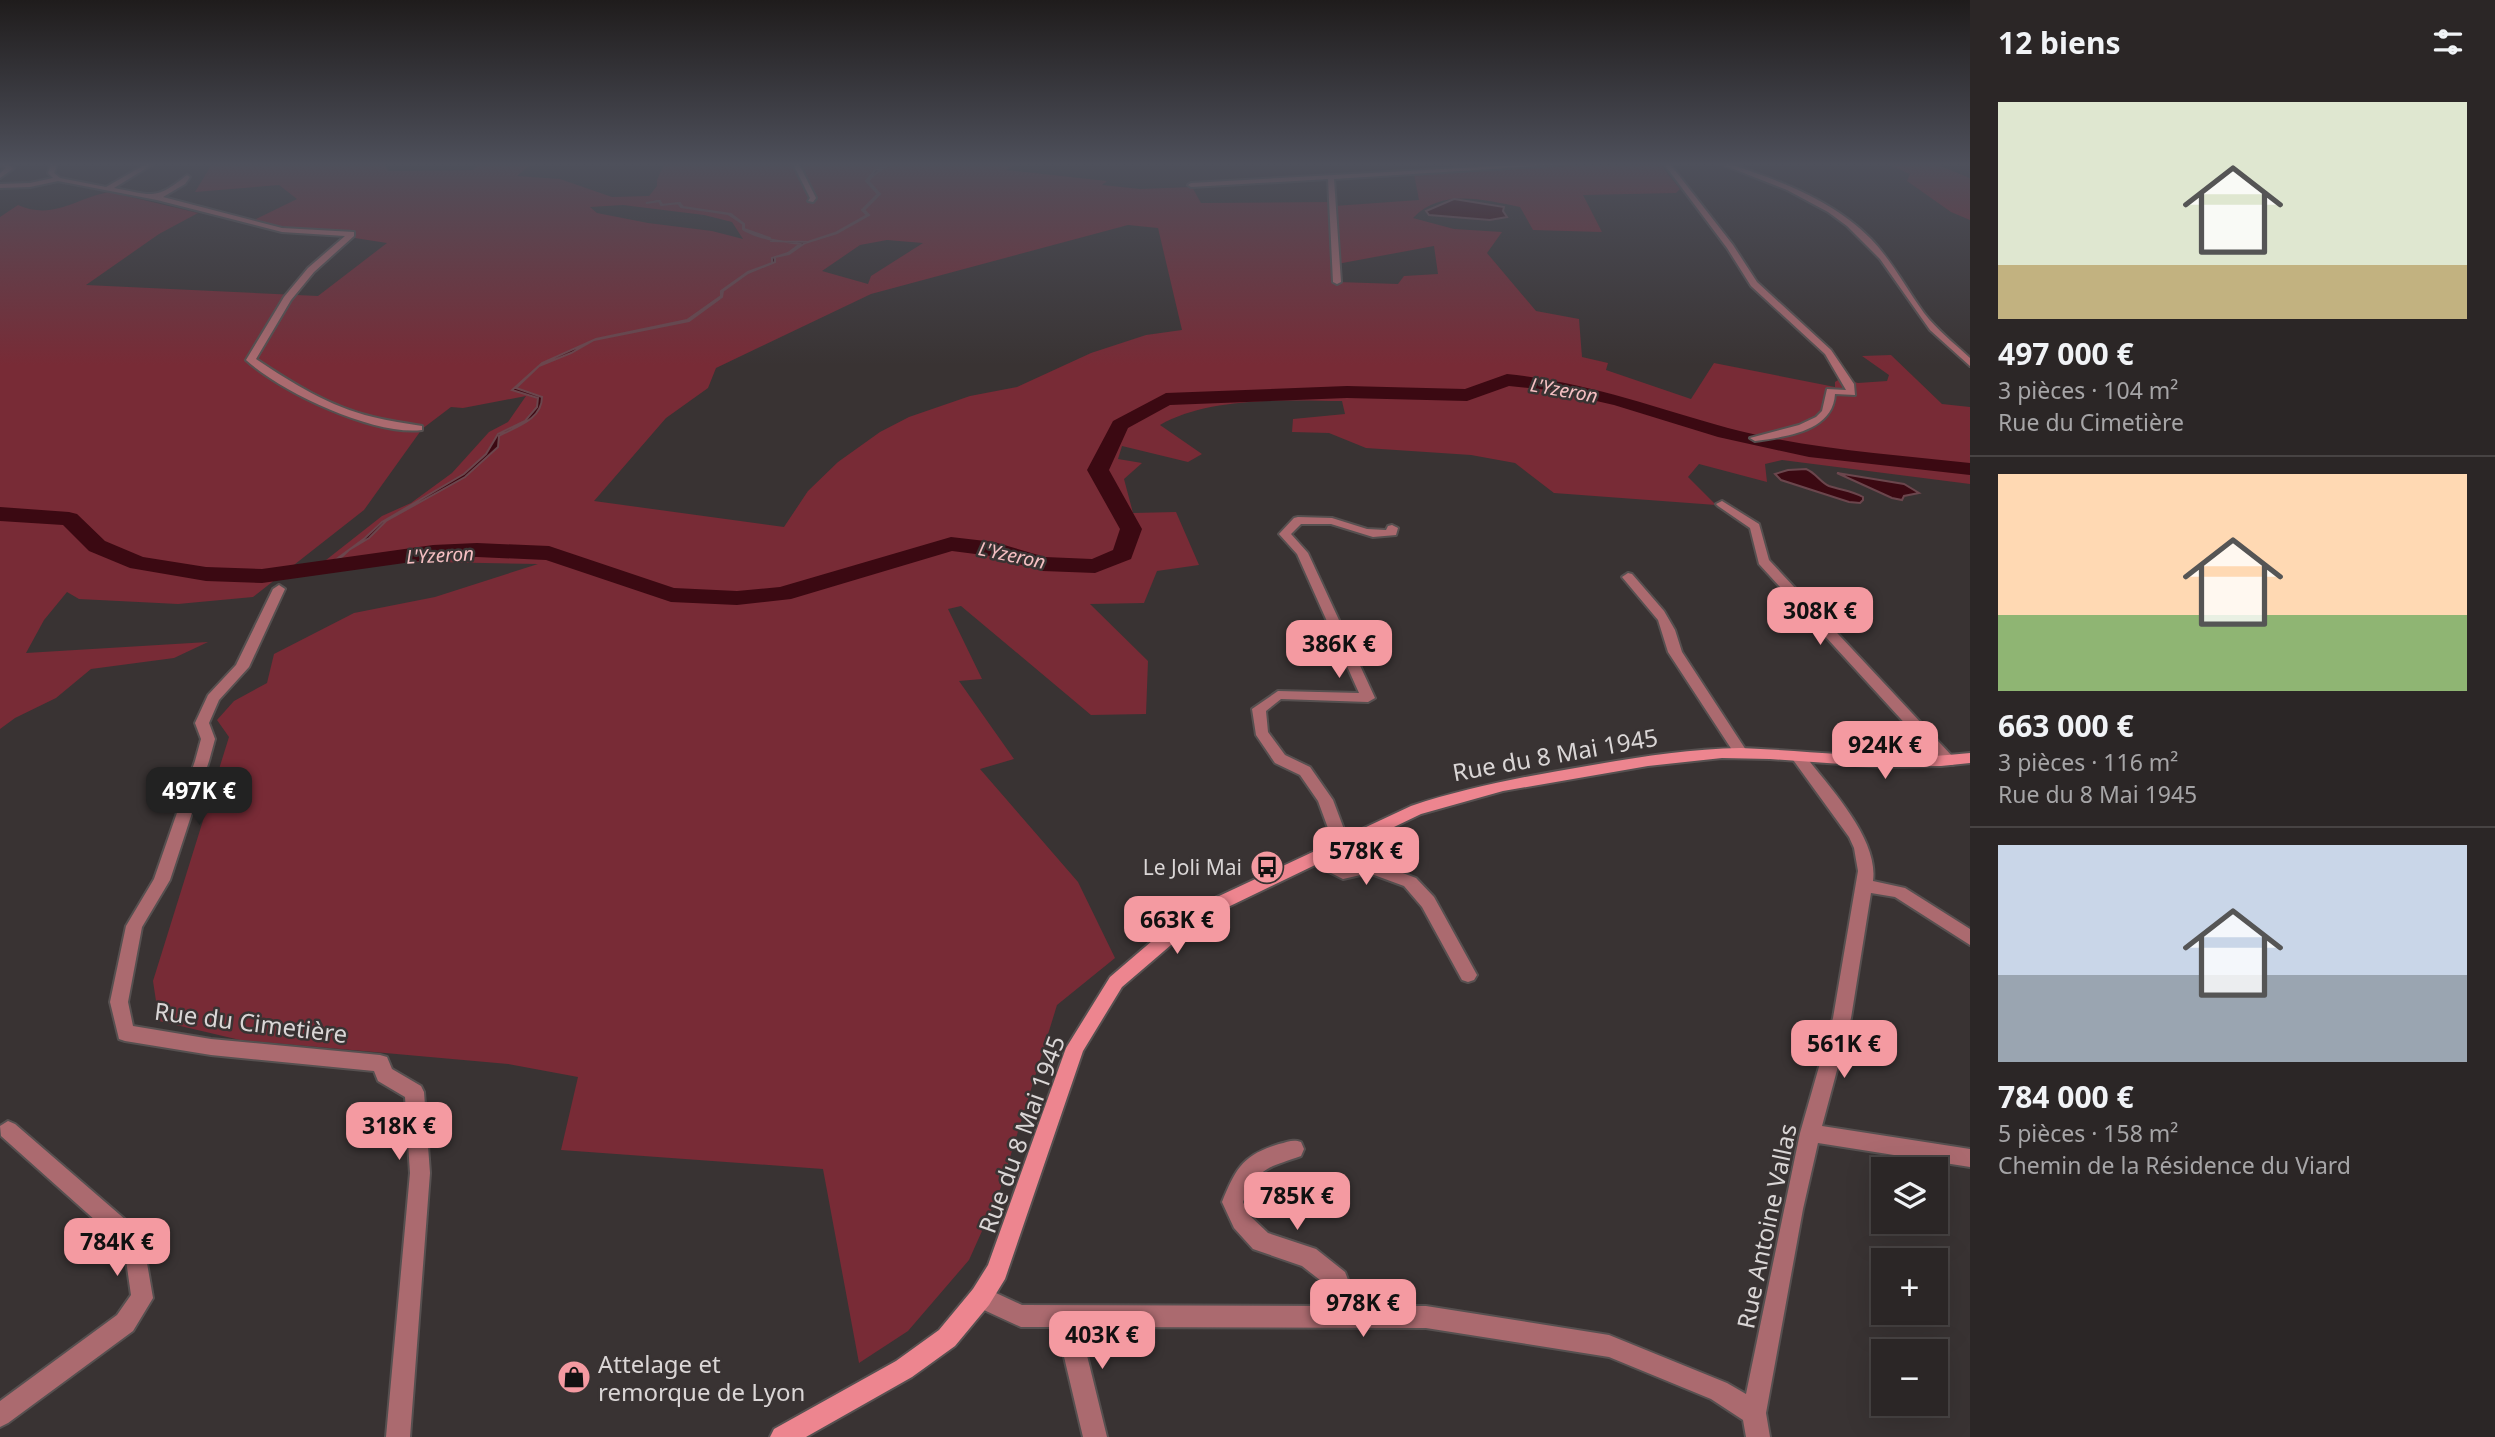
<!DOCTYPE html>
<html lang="fr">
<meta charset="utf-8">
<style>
body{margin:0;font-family:"Noto Sans",sans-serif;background:#332e2e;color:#f1f3f6;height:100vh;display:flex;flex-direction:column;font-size:26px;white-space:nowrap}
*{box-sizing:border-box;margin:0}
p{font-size:23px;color:#a6a5a7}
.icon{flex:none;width:38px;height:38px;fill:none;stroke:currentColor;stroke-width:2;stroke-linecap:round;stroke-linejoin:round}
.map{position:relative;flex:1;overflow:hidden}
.panel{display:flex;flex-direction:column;background:#2b2626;width:525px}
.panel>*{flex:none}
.tools{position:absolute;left:1871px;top:1157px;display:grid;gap:14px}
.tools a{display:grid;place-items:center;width:77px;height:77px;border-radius:0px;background:#2b2626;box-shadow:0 7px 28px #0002,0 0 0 2px #474343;font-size:35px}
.price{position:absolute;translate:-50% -60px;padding:0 16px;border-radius:14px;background:#f49aa1;color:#111;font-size:23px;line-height:46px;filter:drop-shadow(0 2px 4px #0008)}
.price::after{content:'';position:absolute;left:50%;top:42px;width:21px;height:16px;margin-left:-10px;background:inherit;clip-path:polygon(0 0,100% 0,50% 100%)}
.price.active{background:#222;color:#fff}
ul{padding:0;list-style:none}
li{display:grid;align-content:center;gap:14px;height:371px;padding:0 28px}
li+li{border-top:2px solid #474343}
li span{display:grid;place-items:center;height:217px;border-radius:0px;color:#555}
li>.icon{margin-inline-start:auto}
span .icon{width:126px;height:126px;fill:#fffc;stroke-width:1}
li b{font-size:30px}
h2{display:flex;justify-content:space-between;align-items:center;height:84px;padding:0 28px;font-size:30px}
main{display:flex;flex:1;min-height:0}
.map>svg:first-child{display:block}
.green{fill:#782b36;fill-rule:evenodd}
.water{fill:#3b0912;stroke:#6b464d;stroke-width:2}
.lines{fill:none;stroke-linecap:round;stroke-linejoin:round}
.river{fill:#3b0912;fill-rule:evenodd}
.street-casing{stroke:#565050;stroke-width:4}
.secondary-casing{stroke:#565050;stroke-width:4}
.street{fill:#ab6a6f;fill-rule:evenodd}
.secondary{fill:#ed858f;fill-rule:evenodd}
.labels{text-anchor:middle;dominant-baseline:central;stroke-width:5;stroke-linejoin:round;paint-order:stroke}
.far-water-label{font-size:19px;font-style:italic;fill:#f6c0c3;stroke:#393333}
.poi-label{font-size:21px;fill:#dad6d6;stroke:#393333;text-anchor:end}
.near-street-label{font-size:24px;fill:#dad6d6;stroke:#393333}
.near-poi-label{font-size:24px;fill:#dad6d6;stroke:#393333;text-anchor:start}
</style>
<main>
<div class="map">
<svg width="1970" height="1437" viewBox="0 0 1970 1437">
<rect width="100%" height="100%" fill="#393333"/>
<g class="green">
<path d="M212,164H385L388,171L473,170L478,164H531L517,176L560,179L612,197L649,196L657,186V180L664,164H1016L1006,170L1107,181L1102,185L1140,189L1192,187L1201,203L1333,202L1334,206L1419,200L1414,174L1499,168L1660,164L1680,189L1676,193L1583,195L1602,232L1533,230L1520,207C1483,200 1442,188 1413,218L1454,229L1502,232L1487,253L1536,311L1579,319L1582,357L1608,363L1606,370L1691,399L1714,363L1835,387V382L1841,378L1858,383L1887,381L1889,375L1862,356L1891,355L1942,404L1970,407V484L1782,460L1765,464L1767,482L1699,464L1688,477L1716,505L1554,493L1515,463L1471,455L1366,448L1329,433L1292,432L1293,419L1345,414L1342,401C1287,400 1208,397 1160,425L1202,454L1188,462L1122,446L1118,459L1142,463L1124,479L1133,513L1176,512L1199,565L1157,571L1144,603L1090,604L1148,661L1146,714L1091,715L961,606L948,609L982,679L959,681L1014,759L980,769L1078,882L1115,958L1057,1005L999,1193L969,1260L908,1331L859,1363L823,1169L561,1150L578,1077L508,1064L240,1040L159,1021L153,981L229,737L217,720L234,701L267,683L274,654L354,613L435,597L538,564L326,560L382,516L411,503L452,473L489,432L508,422L526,396L463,408L451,407L422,429L364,510L253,597L178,604L79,599L67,592L44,620L26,653L208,642L174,658L91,669L56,698L15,718L0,729V217L18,205C54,221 77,197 110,192L198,213L159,234L86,285L318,296L387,243L265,224L254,220L297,199L279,185L195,192ZM623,205L704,215L732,222L743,239L712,231L648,223L597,213L590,207ZM1128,225L1158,228L1182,330L1146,335L1091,353L1017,387L970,396L909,417L880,432L838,462L808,491L784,527L594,501L666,418L708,388L716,368L871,294ZM887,240L923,243L871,276L868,284L822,271L860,245ZM1434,246L1438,274L1404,276L1398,284L1338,282L1337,264Z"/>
<path d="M1887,164H1935L1970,178V220L1951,212L1907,181L1910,174Z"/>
</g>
<g class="water">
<path d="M892,164C883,168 875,172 868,181L880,194L864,210L869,215L837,233L805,243L789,254L775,257V262L748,273L723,291L722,297L689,321L594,340L571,353L539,366L516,388L542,397C542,420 515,427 499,436L498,447L465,477L386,521L369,538L349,550L333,565L327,566L365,538L382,522L464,474L486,454L498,434L525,421L537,407L538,398L512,390L542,363L596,339L687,320L721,296V291L748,272L772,263V258L788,253L800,244C779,241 763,240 744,230L743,229V224L728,214L681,207L678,203L661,205L659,201L646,203L660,201L662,205L680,203L683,207L731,214L744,224V229L770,238L771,241L808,242L835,233L867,215L862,210L878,194L866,181L875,170Z"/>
<path d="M1454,199L1504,207L1503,211L1507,217L1490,220L1429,215L1426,211Z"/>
<path d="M1806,469C1816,473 1820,482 1829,486C1841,490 1853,491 1863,497V500L1860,503L1849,502L1781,480L1775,474L1788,470Z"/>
<path d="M1837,473L1904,484L1919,493L1904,496L1902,500L1892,498Z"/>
</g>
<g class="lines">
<path class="river" d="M1507,374C1587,382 1652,407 1728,428C1807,449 1889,454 1970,463V475L1809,457L1718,437L1614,405L1548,390L1509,386L1467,401L1347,398L1170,405L1128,428L1109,470L1142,529L1131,559L1095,573L1043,571L991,556L952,551L791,599L737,605L671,602L546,560L477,557L433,559L262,583L206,581L130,568L89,551L63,525L0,521V507L69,512L77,514L105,541L143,557L206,567L262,569L433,545L477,543L549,546L674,588L737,591L780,587L951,537L994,542L1045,557L1092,559L1113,550L1120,529L1087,470L1113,421L1166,393L1347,386L1465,389Z"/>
<defs>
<g id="street">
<path d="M0,164H7L14,168L0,178V173L6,168Z"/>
<path d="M51,164H57L54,173L60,178L106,187L146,164H153L114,188C153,195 155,201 187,175L190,177L185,184L163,197L282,228L354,232V236L314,272L291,300L256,359C292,383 330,407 373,417C389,421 405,423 422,426V430C374,436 281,392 246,360L284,297L308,268L345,236L282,232L157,200L58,181L30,187L0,188V184L30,183L53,178L48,173Z"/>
<path d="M793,164H799L816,198L813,202L808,201L810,198Z"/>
<path d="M1534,164H1568L1334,179L1341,282L1337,284L1333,282L1328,179L1191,187L1188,185L1191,183Z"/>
<path d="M1664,164H1670L1733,245L1757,282L1831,350L1854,384L1855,395L1835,394C1833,432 1784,437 1755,441L1750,438L1799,425L1816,417L1822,411L1827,389L1846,390L1825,354L1751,286L1727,248Z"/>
<path d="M1721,164H1730C1780,181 1833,200 1871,239C1892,261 1906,288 1924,313C1937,330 1954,343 1970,358V366L1930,330L1880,259L1847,226L1828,212L1787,190Z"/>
<path d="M1722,501L1759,524L1769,560L1953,757L1955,761L1953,765H1943L1759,564L1750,528L1718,506L1716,504Z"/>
<path d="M1298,517L1332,518L1367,529L1386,530L1388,526L1392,525L1398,528L1396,535L1373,537L1331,524H1301L1291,534L1308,553L1375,698L1368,702L1281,699L1266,711L1268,732L1285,755L1310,767L1333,800L1345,832L1354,838L1368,860L1416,878L1434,897L1477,975L1474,980L1468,982L1462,980L1422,907L1404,886L1366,872L1365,874L1343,879L1309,862L1307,858L1309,854L1315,852L1345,867L1354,864L1342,846L1332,839L1318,801L1300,775L1275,763L1256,735L1252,709L1278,691L1359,693L1297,554L1279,534L1294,518Z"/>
<path d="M1628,573L1632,574L1664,611L1675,630L1682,652L1746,750L1748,753L1746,756H1736L1668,652L1658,620L1622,577Z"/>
<path d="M279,585L285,589L249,667L219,700L209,723L215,739L209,761L170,880L142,927L128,1002L133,1026L211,1039L380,1055L387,1057L392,1069L421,1086L424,1092L430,1173L410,1437H386L410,1173L405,1097L378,1081L374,1071L211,1055L125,1041L119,1039L110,1002L126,926L154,879L195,761L201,739L195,723L208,695L236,665L273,589Z"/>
<path d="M1798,752L1803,753C1828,786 1879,838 1873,881L1905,888L1970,929V945L1895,897L1871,893L1851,1018L1822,1126L1970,1149V1167L1818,1143L1803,1209L1766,1413L1770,1437H1746L1743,1420L1711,1399L1609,1357L1426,1328L1080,1327L1107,1437H1083L1057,1327H1021L973,1305L970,1297L973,1289L981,1286L1022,1305L1336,1306L1329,1287L1302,1266L1253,1249L1234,1228L1222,1202C1236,1168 1243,1155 1279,1144C1288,1142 1293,1139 1301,1142L1304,1149L1301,1156C1268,1168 1259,1166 1243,1202L1248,1214L1268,1233L1316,1249L1345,1272L1358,1306H1426L1609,1335L1727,1383L1746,1394L1800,1133L1833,1018L1858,871L1854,848L1849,837L1791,757Z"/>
<path d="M8,1121L15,1124L142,1234L153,1298L133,1331L8,1423L0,1427V1401L117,1315L131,1295L124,1246L1,1136L0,1126Z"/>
</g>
<path id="secondary" d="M1741,748C1818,751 1893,762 1970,753V763L1941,766L1884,767L1770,759L1722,758L1648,766L1503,791L1421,814L1199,921L1122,987L1083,1051L1005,1279L989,1305L955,1346L912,1377L806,1437H770L774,1429L896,1361L939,1330L973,1289L988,1265L1066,1048L1110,977L1187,911L1411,806C1468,787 1527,776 1587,766C1638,757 1689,749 1741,748Z"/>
</defs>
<use href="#street" class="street-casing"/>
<use href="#secondary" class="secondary-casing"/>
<use href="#street" class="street"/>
<use href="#secondary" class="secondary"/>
</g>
<linearGradient id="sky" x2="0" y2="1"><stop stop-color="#1f1c1c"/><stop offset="0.45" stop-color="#4e505b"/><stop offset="1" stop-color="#4e505b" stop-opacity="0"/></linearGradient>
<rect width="1970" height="365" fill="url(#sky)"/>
<defs>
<symbol id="bus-disc" viewBox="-11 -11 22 22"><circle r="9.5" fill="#f49aa1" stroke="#393333"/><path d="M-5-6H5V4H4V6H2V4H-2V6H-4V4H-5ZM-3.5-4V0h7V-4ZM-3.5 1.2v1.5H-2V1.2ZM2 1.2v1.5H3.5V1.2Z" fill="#111"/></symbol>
<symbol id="shop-disc" viewBox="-11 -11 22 22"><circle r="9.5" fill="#f49aa1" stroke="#393333"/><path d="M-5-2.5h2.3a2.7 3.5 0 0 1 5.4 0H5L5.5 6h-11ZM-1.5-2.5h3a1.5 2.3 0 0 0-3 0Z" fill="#111"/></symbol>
</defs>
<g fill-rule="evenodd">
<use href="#bus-disc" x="1248" y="848" width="38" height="38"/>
<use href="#shop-disc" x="555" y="1358" width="38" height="38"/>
</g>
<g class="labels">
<g class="far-water-label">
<text transform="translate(1564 390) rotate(10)">L'Yzeron</text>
<text transform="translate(440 555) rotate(-3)">L'Yzeron</text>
<text transform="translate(1012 555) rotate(12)">L'Yzeron</text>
</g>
<g class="poi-label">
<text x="1242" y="867">Le Joli Mai</text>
</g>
<g class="near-street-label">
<text transform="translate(1555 754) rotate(-10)">Rue du 8 Mai 1945</text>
<text transform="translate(251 1022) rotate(7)">Rue du Cimetière</text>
<text transform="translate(1021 1134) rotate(-70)">Rue du 8 Mai 1945</text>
<text transform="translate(1766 1226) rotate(-78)">Rue Antoine Vallas</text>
</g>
<g class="near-poi-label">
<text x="598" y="1363">Attelage et<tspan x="598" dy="28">remorque de Lyon</tspan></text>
</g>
</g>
</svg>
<div class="tools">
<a><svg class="icon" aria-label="layers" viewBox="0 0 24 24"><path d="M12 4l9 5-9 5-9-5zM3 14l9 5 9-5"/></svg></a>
<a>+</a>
<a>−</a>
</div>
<b class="price" style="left:1820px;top:647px">308K €</b>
<b class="price" style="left:1339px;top:680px">386K €</b>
<b class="price" style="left:1885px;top:781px">924K €</b>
<b class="price active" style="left:199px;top:827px">497K €</b>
<b class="price" style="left:1366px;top:887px">578K €</b>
<b class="price" style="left:1177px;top:956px">663K €</b>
<b class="price" style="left:1844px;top:1080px">561K €</b>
<b class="price" style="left:399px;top:1162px">318K €</b>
<b class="price" style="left:1297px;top:1232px">785K €</b>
<b class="price" style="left:117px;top:1278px">784K €</b>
<b class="price" style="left:1363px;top:1339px">978K €</b>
<b class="price" style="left:1102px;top:1371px">403K €</b>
</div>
<section class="panel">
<h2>12 biens<svg class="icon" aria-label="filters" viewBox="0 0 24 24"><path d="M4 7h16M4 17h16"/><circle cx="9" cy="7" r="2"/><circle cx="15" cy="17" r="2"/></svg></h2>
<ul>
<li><span style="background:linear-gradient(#dfe7d0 75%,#c2b280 0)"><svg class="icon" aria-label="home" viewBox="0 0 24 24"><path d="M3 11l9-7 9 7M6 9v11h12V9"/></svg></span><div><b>497 000 €</b><p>3 pièces · 104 m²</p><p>Rue du Cimetière</p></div></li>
<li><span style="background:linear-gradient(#ffd9b3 65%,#8fb573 0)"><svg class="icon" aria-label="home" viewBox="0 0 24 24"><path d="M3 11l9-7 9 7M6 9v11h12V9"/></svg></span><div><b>663 000 €</b><p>3 pièces · 116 m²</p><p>Rue du 8 Mai 1945</p></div></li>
<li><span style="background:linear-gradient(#c9d6e8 60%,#9aa5b1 0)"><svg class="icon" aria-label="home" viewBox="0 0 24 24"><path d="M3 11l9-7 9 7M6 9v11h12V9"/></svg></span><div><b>784 000 €</b><p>5 pièces · 158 m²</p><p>Chemin de la Résidence du Viard</p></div></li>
</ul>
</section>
</main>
